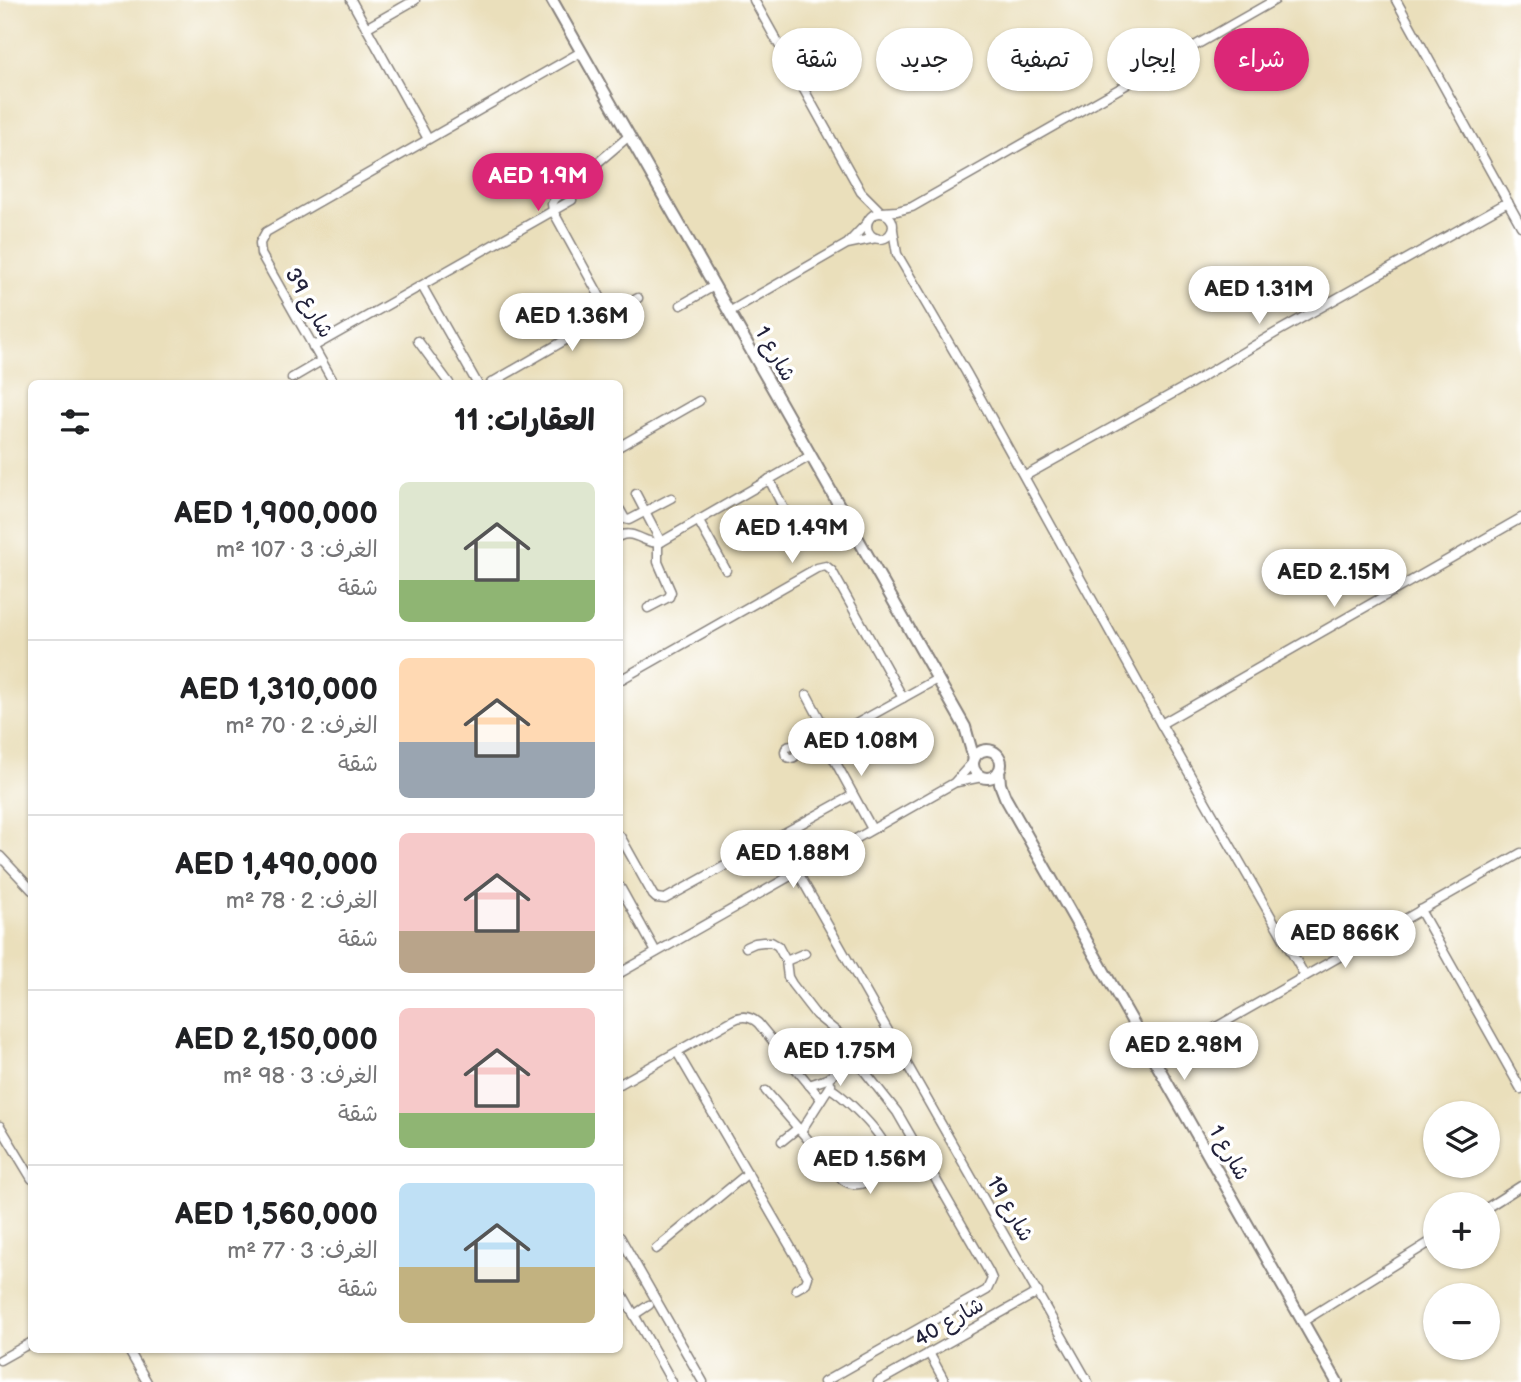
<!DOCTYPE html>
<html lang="ar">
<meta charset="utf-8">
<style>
body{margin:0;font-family:"Balsamiq Sans","Playpen Sans Arabic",sans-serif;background:#f2f2f2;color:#202124;direction:rtl;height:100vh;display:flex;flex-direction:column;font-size:26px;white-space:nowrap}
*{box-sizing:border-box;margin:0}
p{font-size:23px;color:#757577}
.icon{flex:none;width:38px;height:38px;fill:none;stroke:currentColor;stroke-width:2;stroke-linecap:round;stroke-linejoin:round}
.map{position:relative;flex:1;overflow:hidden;direction:ltr}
.panel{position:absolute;left:28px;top:380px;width:595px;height:973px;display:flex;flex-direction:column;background:#fff;border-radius:10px;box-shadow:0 2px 5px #0004;direction:rtl}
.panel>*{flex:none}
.hud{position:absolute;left:644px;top:28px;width:665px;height:63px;direction:rtl;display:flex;gap:14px}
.controls{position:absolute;left:1423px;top:1101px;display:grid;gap:14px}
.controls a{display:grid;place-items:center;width:77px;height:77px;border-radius:50%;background:#fff;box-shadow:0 2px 5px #0004;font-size:35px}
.price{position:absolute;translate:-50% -60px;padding:0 16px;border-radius:24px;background:#fff;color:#222;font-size:23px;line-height:46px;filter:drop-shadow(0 2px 4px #0008)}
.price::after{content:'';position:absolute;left:50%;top:42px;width:21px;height:16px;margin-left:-10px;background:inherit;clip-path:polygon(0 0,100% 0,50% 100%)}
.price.on{background:#db2777;color:#fff}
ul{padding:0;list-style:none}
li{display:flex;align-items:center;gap:21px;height:175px;padding:0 28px}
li+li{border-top:2px solid #e0e0e0}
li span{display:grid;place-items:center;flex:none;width:196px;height:140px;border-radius:10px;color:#555}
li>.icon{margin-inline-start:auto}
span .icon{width:84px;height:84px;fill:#fffc;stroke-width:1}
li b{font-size:30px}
h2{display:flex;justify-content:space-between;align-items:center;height:84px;padding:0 28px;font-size:30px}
.chip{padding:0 24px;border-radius:32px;background:#fff;box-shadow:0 2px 5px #0004;font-size:24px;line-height:63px}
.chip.on{background:#db2777;color:#fff}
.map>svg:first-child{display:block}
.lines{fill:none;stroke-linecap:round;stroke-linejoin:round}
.minor-casing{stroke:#86807b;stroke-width:11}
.tertiary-casing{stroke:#86807b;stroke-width:14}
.minor{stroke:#fff;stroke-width:8}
.tertiary{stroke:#fff;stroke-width:10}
.labels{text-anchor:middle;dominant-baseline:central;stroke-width:7;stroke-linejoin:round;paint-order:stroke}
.street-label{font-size:21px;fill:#22223b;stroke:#fff}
</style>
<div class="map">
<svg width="1521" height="1382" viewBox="0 0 1521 1382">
<rect width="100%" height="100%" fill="#fff"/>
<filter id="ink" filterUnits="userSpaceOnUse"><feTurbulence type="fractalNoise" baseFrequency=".0143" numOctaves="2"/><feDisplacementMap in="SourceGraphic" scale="14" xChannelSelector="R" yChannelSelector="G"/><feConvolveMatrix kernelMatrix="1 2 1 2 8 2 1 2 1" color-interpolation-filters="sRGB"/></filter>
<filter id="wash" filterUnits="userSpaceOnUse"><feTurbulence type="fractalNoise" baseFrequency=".00686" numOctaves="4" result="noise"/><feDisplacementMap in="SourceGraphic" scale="28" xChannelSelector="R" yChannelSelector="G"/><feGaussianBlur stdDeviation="1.57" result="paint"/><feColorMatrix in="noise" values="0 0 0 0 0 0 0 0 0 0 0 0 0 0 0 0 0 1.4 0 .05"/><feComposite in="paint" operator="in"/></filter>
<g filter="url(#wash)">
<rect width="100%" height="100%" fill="#eadfbb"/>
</g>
<g filter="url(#ink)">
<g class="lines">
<defs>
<g id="minor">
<path d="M351,0L428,139"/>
<path d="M754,0L861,192L881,212"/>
<path d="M1396,0L1521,226"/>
<path d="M366,28L415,0"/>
<path d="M882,212L897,211L912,207L1275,0"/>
<circle cx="880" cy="226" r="13"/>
<path d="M893,230L897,254L966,372L1161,724L1305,976"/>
<path d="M849,242L867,223"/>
<path d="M422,286L477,383"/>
<path d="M681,305L714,286"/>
<path d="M729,312L847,244L876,238"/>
<path d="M610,315L553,211L552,204L555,199L629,136"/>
<path d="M418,341L449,383"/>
<path d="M313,347L572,200"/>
<path d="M292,378L321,361"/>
<path d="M334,383L261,254L260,243L266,232L581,52"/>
<path d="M491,383L638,298"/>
<path d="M620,446L699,401"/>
<path d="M1025,476L1190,384L1277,332L1508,202"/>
<path d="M769,479L790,521"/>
<path d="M636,494L661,542"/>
<path d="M620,510L625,519L629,520L671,498"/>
<path d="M698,520L726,570"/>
<path d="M620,536C635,529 646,546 661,542L810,456"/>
<path d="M648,608L669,597L671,592L658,562V543"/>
<path d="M620,680L817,568L826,566L832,571L903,698"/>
<path d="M807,695L830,738"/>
<path d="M1161,724L1521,518"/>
<path d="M824,741L872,829"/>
<circle cx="791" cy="752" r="6"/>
<path d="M797,754L809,750L937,679"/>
<path d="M957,782L982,777"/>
<path d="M620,836L653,895L656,898L665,899L853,795"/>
<path d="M0,856L32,890"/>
<path d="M797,871L1088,1382"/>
<path d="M620,887L656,952"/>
<path d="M1420,910L1521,1089"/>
<path d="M746,947L755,943L763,942H771L778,946L786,961L788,977L792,984L816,1015L842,1036L854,1058L897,1112L989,1272L992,1279L987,1290L824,1382"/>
<path d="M786,961L805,953"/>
<path d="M620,973L954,783L973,762"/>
<path d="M677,1052L808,1277L806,1283L796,1289"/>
<path d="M1155,1062L1521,853"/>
<path d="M620,1084L733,1020C742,1015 750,1016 758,1023L821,1099"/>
<path d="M809,1085L827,1079L854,1058L892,1038"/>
<path d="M766,1091L842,1179C860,1195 889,1171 887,1152C885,1135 845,1097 830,1088"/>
<path d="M0,1126L32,1179"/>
<path d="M801,1131L831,1084"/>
<path d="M782,1141L798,1128"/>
<path d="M1488,1207L1521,1186"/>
<path d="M620,1237L703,1382"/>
<path d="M656,1249L748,1173"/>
<path d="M620,1290L672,1382"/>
<path d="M634,1315L649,1305"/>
<path d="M1302,1322L1435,1239"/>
<path d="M128,1349L147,1382"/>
<path d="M929,1353L945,1382"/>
<path d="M0,1360L32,1342"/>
<path d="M878,1382L1038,1292"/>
</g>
<g id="tertiary">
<path d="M552,0L965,727L974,759"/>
<circle cx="987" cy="764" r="14"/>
<path d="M999,771L1000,784L1005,797L1337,1382"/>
</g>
</defs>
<use href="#minor" class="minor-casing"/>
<use href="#tertiary" class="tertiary-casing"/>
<use href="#minor" class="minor"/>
<use href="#tertiary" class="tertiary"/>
</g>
</g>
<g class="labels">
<g class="street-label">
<text transform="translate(309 303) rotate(61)">شارع 39</text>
<text transform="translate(775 354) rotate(60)">شارع 1</text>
<text transform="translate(1229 1153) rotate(60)">شارع 1</text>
<text transform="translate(1010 1209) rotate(60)">شارع 19</text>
<text transform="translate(949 1322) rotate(-30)">شارع 40</text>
</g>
</g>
</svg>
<div class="controls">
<a><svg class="icon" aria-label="layers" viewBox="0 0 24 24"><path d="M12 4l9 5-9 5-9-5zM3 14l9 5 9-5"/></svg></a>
<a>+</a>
<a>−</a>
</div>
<b class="price on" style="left:538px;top:213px">AED 1.9M</b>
<b class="price" style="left:1259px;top:326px">AED 1.31M</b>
<b class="price" style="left:572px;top:353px">AED 1.36M</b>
<b class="price" style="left:792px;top:565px">AED 1.49M</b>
<b class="price" style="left:1334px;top:609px">AED 2.15M</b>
<b class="price" style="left:861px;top:778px">AED 1.08M</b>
<b class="price" style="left:793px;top:890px">AED 1.88M</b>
<b class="price" style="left:1345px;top:970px">AED 866K</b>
<b class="price" style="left:1184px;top:1082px">AED 2.98M</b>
<b class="price" style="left:840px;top:1088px">AED 1.75M</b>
<b class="price" style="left:870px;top:1196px">AED 1.56M</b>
<div class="hud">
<a class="chip on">شراء</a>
<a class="chip">إيجار</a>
<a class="chip">تصفية</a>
<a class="chip">جديد</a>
<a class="chip">شقة</a>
</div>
<section class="panel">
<h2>العقارات: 11<svg class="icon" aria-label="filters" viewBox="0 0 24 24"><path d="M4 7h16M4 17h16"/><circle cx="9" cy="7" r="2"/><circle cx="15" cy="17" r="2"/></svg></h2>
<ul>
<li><span style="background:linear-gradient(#dfe7d0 70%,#8fb573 0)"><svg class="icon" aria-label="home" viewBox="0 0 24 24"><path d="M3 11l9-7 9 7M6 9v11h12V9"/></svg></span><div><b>AED 1,900,000</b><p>الغرف: 3 · 107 m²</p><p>شقة</p></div></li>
<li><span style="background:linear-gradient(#ffd9b3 60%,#9aa5b1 0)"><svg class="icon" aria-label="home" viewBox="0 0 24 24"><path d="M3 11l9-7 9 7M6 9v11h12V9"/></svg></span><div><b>AED 1,310,000</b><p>الغرف: 2 · 70 m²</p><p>شقة</p></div></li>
<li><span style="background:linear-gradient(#f6c9c9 70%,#b9a48a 0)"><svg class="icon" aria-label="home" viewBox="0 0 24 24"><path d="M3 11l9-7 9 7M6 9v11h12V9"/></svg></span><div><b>AED 1,490,000</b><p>الغرف: 2 · 78 m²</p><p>شقة</p></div></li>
<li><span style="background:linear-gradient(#f6c9c9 75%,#8fb573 0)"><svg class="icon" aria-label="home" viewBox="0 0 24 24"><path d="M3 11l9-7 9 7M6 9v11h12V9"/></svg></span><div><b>AED 2,150,000</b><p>الغرف: 3 · 98 m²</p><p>شقة</p></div></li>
<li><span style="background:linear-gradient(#bfe0f5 60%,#c2b280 0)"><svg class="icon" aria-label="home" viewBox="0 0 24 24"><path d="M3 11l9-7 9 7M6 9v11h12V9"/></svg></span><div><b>AED 1,560,000</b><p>الغرف: 3 · 77 m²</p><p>شقة</p></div></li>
</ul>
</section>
</div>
